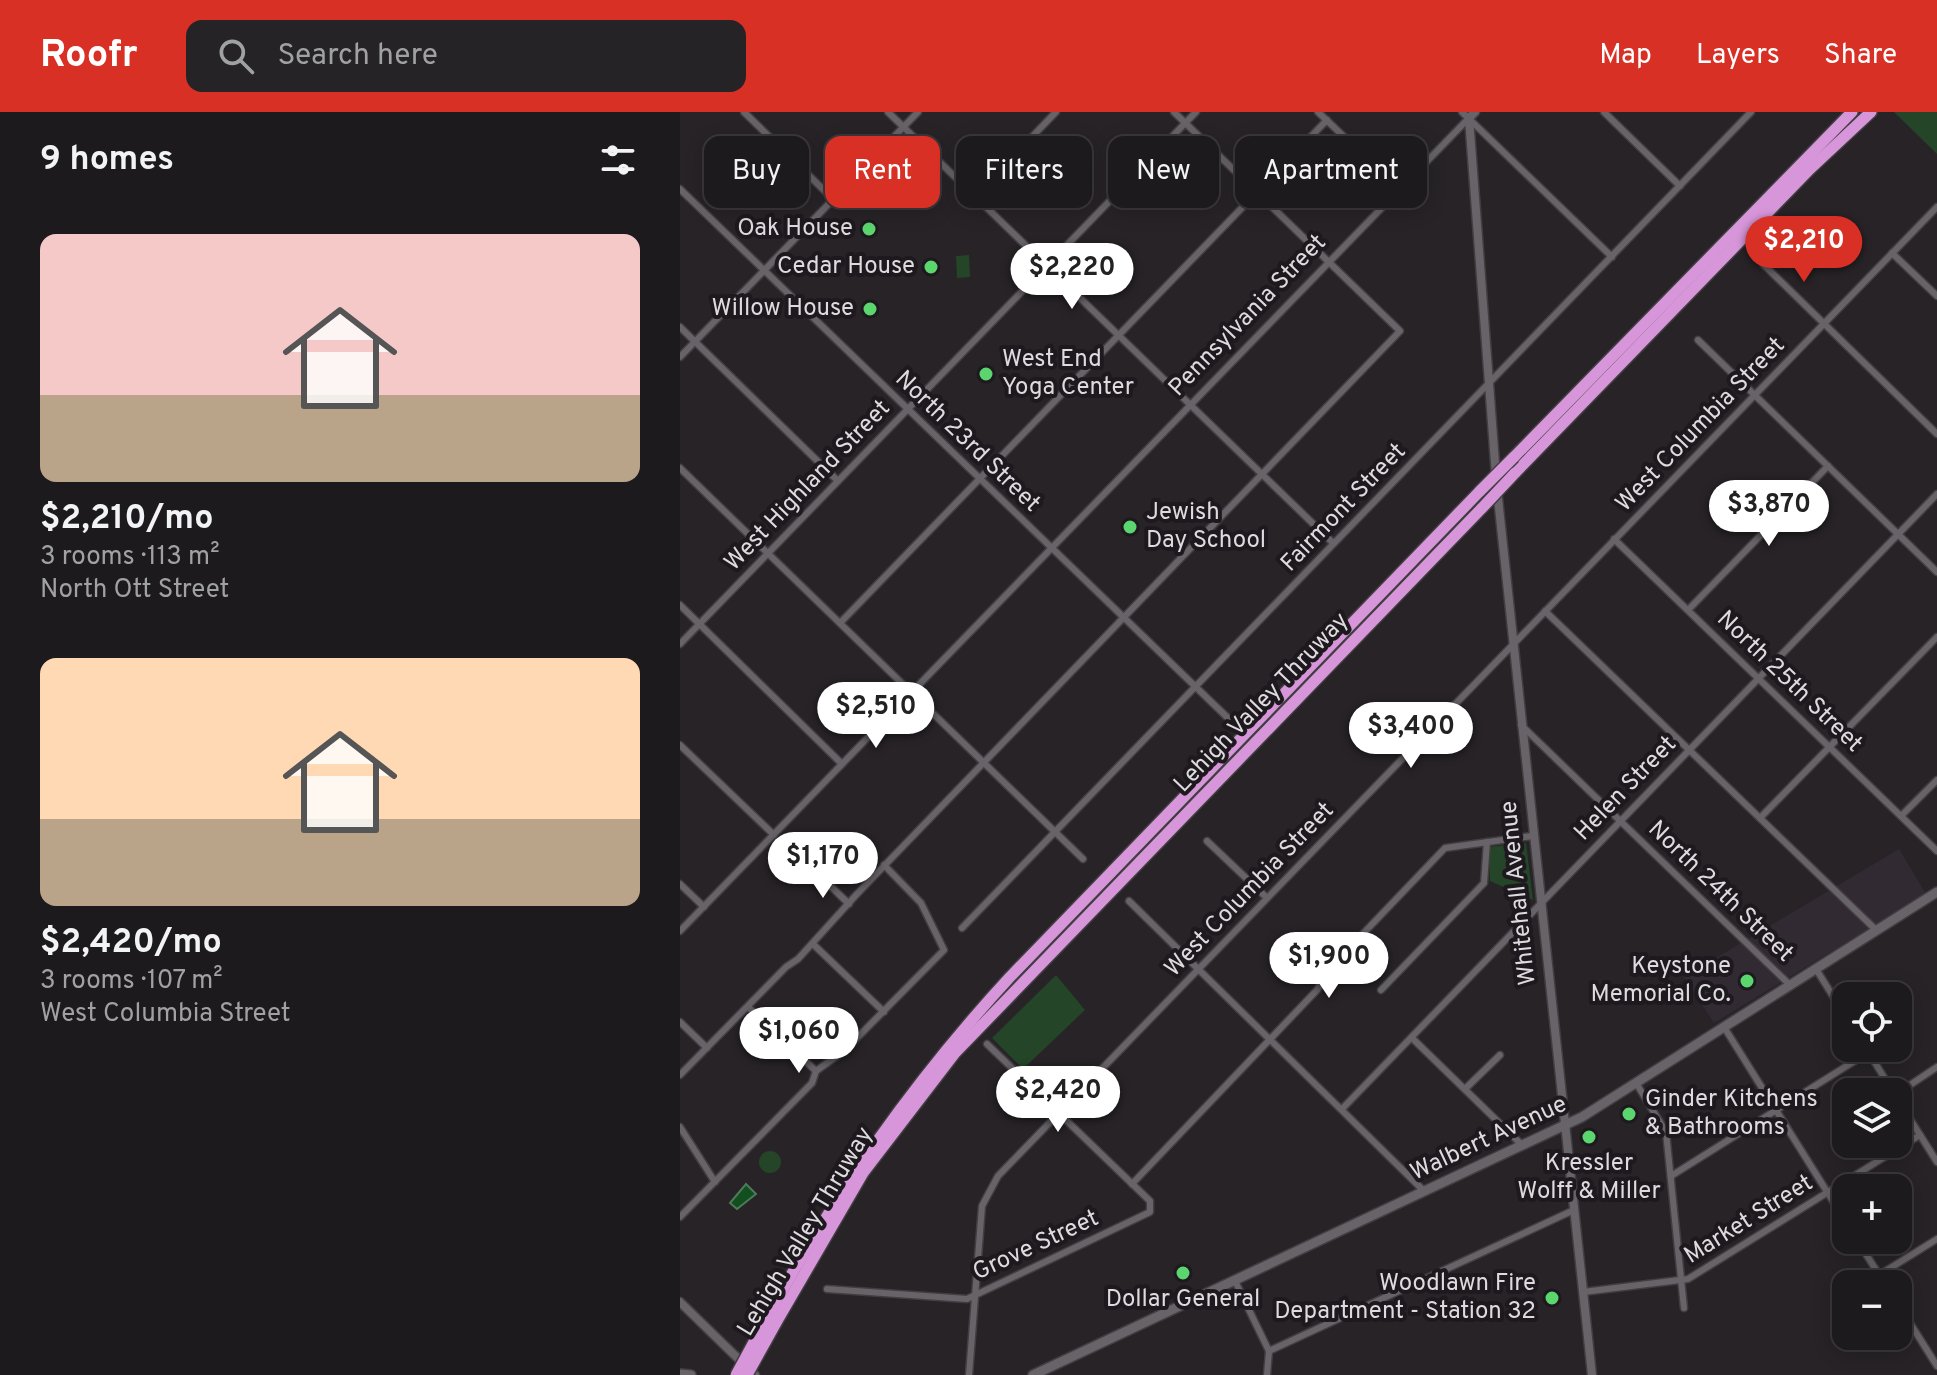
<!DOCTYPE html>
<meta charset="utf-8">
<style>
body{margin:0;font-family:Overpass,sans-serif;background:#252326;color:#f1f3f6;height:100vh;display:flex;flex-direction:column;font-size:30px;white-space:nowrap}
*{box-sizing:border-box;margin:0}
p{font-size:26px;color:#a0a1a4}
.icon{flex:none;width:44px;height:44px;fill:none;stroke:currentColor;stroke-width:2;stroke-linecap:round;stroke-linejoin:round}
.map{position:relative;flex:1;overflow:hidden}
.panel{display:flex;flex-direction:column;background:#1d1a1d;width:680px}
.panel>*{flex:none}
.hud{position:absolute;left:24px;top:24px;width:760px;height:72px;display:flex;gap:16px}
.buttons{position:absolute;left:1152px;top:870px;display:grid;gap:16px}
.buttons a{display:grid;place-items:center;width:80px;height:80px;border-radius:16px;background:#1d1a1d;box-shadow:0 4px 20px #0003,0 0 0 2px #3b383b;font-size:40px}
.price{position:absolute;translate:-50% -68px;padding:0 18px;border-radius:28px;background:#fff;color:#222;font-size:26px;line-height:52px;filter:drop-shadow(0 2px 4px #0008)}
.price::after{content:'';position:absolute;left:50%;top:48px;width:24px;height:18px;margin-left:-12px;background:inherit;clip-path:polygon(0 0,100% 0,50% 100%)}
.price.on{background:#d93025;color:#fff}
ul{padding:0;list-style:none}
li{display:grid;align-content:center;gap:16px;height:424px;padding:0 40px}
li span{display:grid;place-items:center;height:248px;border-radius:16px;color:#555}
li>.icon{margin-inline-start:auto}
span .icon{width:144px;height:144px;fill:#fffc;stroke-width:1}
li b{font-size:34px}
h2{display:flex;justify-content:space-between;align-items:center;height:96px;padding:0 40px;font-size:34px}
.pill{padding:0 28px;border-radius:16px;background:#1d1a1d;box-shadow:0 4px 20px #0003,0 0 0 2px #3b383b;font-size:28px;line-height:72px}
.pill.on{background:#d93025;color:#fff}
header{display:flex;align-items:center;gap:48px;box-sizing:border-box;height:112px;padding:0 40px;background:#d93025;color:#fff}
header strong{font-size:38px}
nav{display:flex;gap:44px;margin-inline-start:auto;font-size:28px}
.search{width:560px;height:72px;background:#252326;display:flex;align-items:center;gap:20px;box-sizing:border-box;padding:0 28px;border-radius:16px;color:#a0a1a4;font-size:30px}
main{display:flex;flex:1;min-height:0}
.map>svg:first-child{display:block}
.built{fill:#322a32}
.green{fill:#254528}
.water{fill:#124f1e;stroke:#4f7958;stroke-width:2}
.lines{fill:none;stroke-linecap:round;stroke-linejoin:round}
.minor-casing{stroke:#413e41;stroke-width:9}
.tertiary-casing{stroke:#413e41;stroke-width:11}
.secondary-casing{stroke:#413e41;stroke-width:12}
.motorway-casing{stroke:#413e41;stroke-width:14}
.minor{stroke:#686368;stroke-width:6}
.tertiary{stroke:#686368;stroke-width:8}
.secondary{stroke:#686368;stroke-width:9}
.motorway{stroke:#d796d9;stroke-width:11}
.motorway-bridge-casing{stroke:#413e41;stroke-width:14;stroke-linecap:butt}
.motorway-bridge{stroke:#d796d9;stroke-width:11}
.poi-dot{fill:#5bd56e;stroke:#1d191e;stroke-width:3}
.labels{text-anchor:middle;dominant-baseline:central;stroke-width:8;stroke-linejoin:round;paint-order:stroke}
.poi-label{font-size:24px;fill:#dedbde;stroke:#1d191e;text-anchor:end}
.street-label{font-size:24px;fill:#dedbde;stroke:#1d191e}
</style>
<header>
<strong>Roofr</strong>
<div class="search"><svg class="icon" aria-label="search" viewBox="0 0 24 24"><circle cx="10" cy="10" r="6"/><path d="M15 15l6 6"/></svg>Search here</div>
<nav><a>Map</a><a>Layers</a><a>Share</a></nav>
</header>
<main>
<section class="panel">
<h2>9 homes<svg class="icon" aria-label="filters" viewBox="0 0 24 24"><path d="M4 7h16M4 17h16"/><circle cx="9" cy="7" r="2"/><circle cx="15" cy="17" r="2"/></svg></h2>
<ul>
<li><span style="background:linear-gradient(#f6c9c9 65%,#b9a48a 0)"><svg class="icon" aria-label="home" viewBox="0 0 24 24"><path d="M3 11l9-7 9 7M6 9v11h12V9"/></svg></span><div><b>$2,210/mo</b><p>3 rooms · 113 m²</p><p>North Ott Street</p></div></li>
<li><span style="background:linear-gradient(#ffd9b3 65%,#b9a48a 0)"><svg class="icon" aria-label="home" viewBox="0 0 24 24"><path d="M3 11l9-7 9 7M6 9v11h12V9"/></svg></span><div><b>$2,420/mo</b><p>3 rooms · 107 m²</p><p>West Columbia Street</p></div></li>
</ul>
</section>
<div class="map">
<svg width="1257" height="1263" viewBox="0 0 1257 1263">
<rect width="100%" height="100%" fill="#272327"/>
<path class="built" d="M1219,737L1246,782L1034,911L1004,865Z"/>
<g class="green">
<path d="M1214,0H1257V42L1215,1Z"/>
<path d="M289,143L290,165L277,166L276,144Z"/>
<path d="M846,731L853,788L810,769L809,735Z"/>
<path d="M376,863L405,898L343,957L312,926Z"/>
<circle cx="90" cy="1050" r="11"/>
</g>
<path class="water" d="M66,1072L76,1082L57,1097L50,1091Z"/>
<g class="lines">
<defs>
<g id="minor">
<path d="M64,0L153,87"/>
<path d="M208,0L653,431"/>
<path d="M638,0L719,77"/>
<path d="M782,0L932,145"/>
<path d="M924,0L1000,74"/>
<path d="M0,77L550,608"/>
<path d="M295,84L376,0"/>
<path d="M1212,141L1257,184"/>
<path d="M1083,152L1257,322"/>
<path d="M0,215L158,369"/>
<path d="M1018,228L1257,460"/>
<path d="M0,245L238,0"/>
<path d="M0,356L403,747"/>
<path d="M934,427L1257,739"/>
<path d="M0,493L162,652"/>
<path d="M1009,497L1148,354"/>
<path d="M865,499L1196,818"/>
<path d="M160,511L647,8"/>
<path d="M0,532L516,0"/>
<path d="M841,613L1110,873"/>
<path d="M0,633L94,723"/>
<path d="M1221,704L1257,668"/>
<path d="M1080,706L1257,525"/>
<path d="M527,729L587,786"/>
<path d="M138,762L169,792"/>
<path d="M0,772L24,795"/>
<path d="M449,789L745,1080"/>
<path d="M282,816L1071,0"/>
<path d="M0,819L788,7"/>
<path d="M133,832L204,900"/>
<path d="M1136,857L1166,905"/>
<path d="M701,878L804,771L807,730"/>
<path d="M68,895L136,959"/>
<path d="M0,910L27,936"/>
<path d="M1044,915L1166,1110"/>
<path d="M732,926L843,1034"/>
<path d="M1186,936L1213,980"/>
<path d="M0,963L106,855L118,847L177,782L720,219L494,0"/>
<path d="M956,971L986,1020L1004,1196"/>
<path d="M785,977L820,943"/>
<path d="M1218,981L1257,955"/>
<path d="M1218,988L1257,1050"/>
<path d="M662,997L1257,382"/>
<path d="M0,1015L35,1070"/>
<path d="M991,1064L1189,940"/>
<path d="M452,1072L637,878L654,852L765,736L852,724"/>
<path d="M0,1105L132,971L136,959L165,938L264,838L241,791L204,753"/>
<path d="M1177,1128L1205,1172"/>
<path d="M1199,1163L1257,1127"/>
<path d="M555,1169L589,1239L587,1263"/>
<path d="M147,1177L287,1187L470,1100V1089L307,932"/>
<path d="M903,1180L1008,1167L1240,1023"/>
<path d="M1218,1192L1257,1254"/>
<path d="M589,1239L894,1098"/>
<path d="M289,1263L302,1094L318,1064L1257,95"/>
</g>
<g id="tertiary">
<path d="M795,0L789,6L816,364"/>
<path d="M817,377L912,1263"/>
<path d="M0,1190L75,1263"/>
</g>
<g id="secondary">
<path d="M0,1262L11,1263"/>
<path d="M353,1263L902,1005L1257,780"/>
</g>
<g id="motorway">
<path d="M834,345L1172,0"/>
<path d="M835,361L1130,57L1191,0"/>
<path d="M88,1204C156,1080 234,969 330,865L800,379"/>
<path d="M97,1209L183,1061L275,941L802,396"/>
</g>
</defs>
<use href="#minor" class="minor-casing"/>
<use href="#tertiary" class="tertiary-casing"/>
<use href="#secondary" class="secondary-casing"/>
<use href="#motorway" class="motorway-casing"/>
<use href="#minor" class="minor"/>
<use href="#tertiary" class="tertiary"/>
<use href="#secondary" class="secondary"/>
<use href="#motorway" class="motorway"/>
<defs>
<g id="motorway-bridge">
<path d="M800,379L834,345"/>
<path d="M802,396L835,361"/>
<path d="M56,1263L88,1204"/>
<path d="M67,1263L97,1209"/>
</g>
</defs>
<use href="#motorway-bridge" class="motorway-bridge-casing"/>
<use href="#motorway-bridge" class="motorway-bridge"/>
</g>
<g class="poi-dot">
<circle cx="189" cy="117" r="8"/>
<circle cx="251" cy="155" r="8"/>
<circle cx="190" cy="197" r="8"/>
<circle cx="306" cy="262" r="8"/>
<circle cx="450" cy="415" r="8"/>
<circle cx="1067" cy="869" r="8"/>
<circle cx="949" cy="1002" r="8"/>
<circle cx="909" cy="1025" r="8"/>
<circle cx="503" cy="1161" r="8"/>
<circle cx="872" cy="1186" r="8"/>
</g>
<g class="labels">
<g class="poi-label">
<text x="173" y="117">Oak House</text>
<text x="235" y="155">Cedar House</text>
<text x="174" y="197">Willow House</text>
<text x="322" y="248" text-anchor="start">West End<tspan x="322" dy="28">Yoga Center</tspan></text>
<text x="466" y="401" text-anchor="start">Jewish<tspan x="466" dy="28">Day School</tspan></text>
<text x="1051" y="855">Keystone<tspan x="1051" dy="28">Memorial Co.</tspan></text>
<text x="965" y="988" text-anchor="start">Ginder Kitchens<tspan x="965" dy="28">&amp; Bathrooms</tspan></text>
<text x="909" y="1052" text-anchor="middle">Kressler<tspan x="909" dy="28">Wolff &amp; Miller</tspan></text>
<text x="856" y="1172">Woodlawn Fire<tspan x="856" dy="28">Department - Station 32</tspan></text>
<text x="503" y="1188" text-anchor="middle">Dollar General</text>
</g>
<g class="street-label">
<text transform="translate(568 204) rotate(-46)">Pennsylvania Street</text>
<text transform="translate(1021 313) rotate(-46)">West Columbia Street</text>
<text transform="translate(287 330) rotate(44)">North 23rd Street</text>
<text transform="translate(128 374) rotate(-46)">West Highland Street</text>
<text transform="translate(664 396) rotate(-46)">Fairmont Street</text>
<text transform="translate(1109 570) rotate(44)">North 25th Street</text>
<text transform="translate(582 591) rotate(-46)">Lehigh Valley Thruway</text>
<text transform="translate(946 677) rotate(-46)">Helen Street</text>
<text transform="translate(570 778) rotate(-46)">West Columbia Street</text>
<text transform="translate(1040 780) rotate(44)">North 24th Street</text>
<text transform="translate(839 781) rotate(-96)">Whitehall Avenue</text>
<text transform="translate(809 1027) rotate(-25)">Walbert Avenue</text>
<text transform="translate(1069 1108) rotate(-32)">Market Street</text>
<text transform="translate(126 1120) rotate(-59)">Lehigh Valley Thruway</text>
<text transform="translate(356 1134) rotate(-25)">Grove Street</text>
</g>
</g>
</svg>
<div class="buttons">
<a><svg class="icon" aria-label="locate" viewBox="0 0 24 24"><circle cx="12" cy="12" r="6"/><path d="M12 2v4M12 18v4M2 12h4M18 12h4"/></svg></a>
<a><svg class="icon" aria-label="layers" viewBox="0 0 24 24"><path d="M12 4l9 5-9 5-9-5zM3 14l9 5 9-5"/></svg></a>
<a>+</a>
<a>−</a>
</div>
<b class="price on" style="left:1124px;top:172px">$2,210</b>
<b class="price" style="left:392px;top:199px">$2,220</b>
<b class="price" style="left:1089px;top:436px">$3,870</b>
<b class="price" style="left:196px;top:638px">$2,510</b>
<b class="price" style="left:731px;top:658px">$3,400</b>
<b class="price" style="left:143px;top:788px">$1,170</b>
<b class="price" style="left:649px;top:888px">$1,900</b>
<b class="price" style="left:119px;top:963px">$1,060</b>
<b class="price" style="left:378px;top:1022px">$2,420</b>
<div class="hud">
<a class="pill">Buy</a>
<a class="pill on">Rent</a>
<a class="pill">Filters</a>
<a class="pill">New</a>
<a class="pill">Apartment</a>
</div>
</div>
</main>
